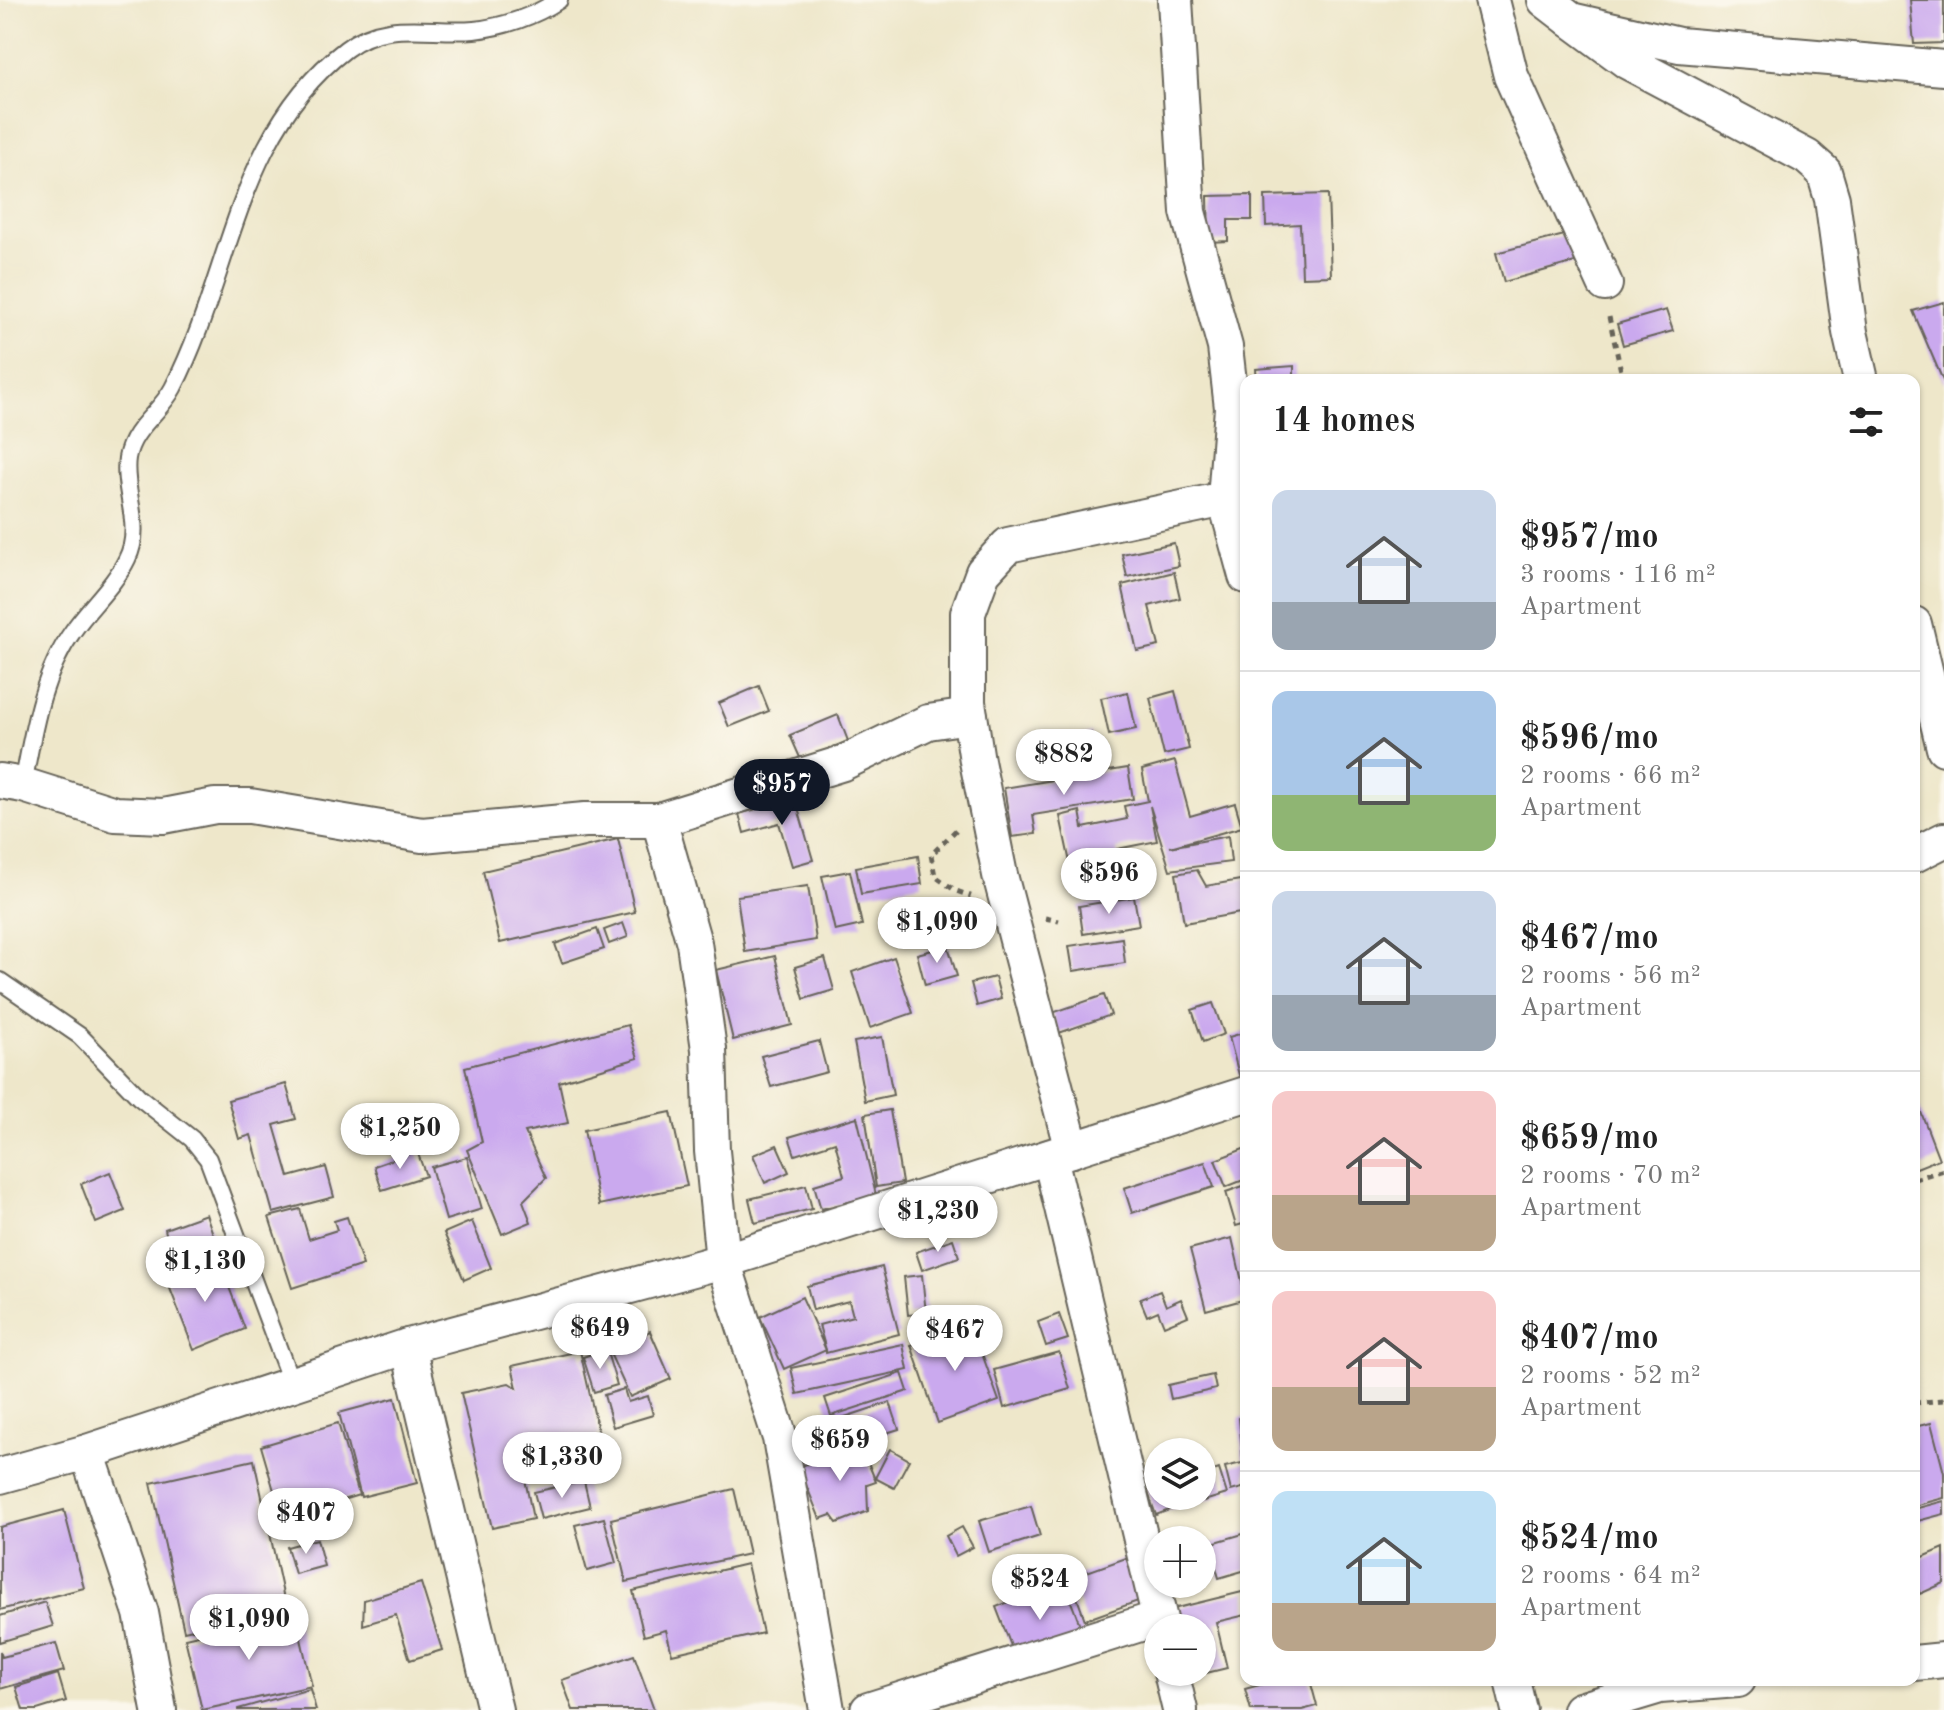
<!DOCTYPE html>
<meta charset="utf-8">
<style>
body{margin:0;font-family:"Old Standard TT",serif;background:#f2f2f2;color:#222;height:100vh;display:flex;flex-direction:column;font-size:30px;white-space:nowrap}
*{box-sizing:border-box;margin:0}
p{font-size:26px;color:#767676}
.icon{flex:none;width:44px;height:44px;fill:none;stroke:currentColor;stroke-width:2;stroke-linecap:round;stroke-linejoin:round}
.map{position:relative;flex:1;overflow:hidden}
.drawer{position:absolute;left:1240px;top:374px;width:680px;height:1312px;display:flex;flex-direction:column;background:#fff;border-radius:16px;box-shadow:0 2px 6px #0004}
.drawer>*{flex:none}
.tools{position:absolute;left:1144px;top:1438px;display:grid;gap:16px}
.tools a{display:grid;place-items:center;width:72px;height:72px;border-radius:50%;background:#fff;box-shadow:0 2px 6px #0004;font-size:40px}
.price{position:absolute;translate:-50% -68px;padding:0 18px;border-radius:28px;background:#fff;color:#222;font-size:26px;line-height:52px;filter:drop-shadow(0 2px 4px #0008)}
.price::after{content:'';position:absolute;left:50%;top:48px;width:24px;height:18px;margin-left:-12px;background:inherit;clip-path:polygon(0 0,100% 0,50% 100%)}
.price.current{background:#111827;color:#fff}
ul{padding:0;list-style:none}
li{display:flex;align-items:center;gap:24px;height:200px;padding:0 32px}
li+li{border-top:2px solid #e0e0e0}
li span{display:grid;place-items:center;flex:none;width:224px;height:160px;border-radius:16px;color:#555}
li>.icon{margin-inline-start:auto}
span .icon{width:96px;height:96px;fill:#fffc;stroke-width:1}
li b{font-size:34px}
h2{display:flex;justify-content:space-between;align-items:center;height:96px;padding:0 32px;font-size:34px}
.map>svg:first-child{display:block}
.building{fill:#caa9ee}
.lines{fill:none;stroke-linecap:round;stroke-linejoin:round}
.service-casing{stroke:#666359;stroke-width:20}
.minor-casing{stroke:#666359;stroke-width:38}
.path{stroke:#666359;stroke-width:5;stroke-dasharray:6 6;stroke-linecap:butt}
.service{stroke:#fff;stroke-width:16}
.minor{stroke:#fff;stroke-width:34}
</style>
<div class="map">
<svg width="1944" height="1710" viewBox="0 0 1944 1710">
<rect width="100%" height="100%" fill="#fbf7ec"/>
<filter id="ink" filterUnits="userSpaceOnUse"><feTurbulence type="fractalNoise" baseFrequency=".0125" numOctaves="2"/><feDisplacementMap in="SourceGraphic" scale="16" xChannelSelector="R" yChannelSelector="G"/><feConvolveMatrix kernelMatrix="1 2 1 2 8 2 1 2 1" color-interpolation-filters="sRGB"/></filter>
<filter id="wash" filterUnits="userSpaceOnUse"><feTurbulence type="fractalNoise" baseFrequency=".006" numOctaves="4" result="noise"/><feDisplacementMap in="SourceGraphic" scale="32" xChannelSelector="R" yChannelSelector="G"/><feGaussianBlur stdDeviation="1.8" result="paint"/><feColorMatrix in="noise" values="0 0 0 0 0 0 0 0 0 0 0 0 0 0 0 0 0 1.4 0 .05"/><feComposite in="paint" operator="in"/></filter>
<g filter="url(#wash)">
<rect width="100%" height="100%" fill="#eee7ca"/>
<g id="blocks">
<g class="building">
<path d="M1910,0H1944V43L1914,44Z"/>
<path d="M1328,194L1331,276L1302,277L1300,224L1266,226L1265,196Z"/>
<path d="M1252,195V220H1228V241L1209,242L1208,196Z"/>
<path d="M1568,234L1575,262L1504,282L1496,253Z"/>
<path d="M1944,302V383L1913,311Z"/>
<path d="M1666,310L1673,331L1623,345L1617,324Z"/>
<path d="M1294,366V380H1257L1256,369Z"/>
<path d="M1174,543L1179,566L1127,577L1122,554Z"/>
<path d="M1174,572L1180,598L1149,606L1159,646L1137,651L1122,585Z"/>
<path d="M759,686L769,711L729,727L719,703Z"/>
<path d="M1175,691L1189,749L1164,755L1150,698Z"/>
<path d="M1128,692L1136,729L1109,735L1101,698Z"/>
<path d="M838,715L848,741L801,760L790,735Z"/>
<path d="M1091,733L1098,763L1063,772L1056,742Z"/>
<path d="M1175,761L1190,816L1235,803L1242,827L1170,847L1228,836L1231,862L1170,870L1150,806L1157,841L1117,849L1121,879L1075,886L1060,816L1080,811L1083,828L1127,819L1124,806L1148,801L1142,770Z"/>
<path d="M1128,768L1133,799L1033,815L1036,834L1012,837L1004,788Z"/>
<path d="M795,798L813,860L792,866L779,823L744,833L739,814Z"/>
<path d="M618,839L635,912L500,943L483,871Z"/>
<path d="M918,856L922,884L861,894L856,867Z"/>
<path d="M1197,870L1206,886L1246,879V912L1184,923L1176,874Z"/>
<path d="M850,871L862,925L835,931L822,876Z"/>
<path d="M808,886L816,940L745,952L737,896Z"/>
<path d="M1134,897L1139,925L1083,934L1079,906Z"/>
<path d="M623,923L628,937L609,944L604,930Z"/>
<path d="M597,929L604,949L562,963L555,944Z"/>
<path d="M1122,938L1125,963L1073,971L1069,946Z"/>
<path d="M948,946L957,976L925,985L917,954Z"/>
<path d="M775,956L792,1025L733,1040L716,970Z"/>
<path d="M894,957L913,1013L870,1028L852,972Z"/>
<path d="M825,958L834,990L804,999L795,967Z"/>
<path d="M995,977L1001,999L977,1006L971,983Z"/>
<path d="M1104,995L1111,1015L1059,1033L1052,1013Z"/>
<path d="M1213,1003L1224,1034L1203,1042L1192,1010Z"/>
<path d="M628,1025L638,1058L559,1082L568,1123L525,1132L546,1178L523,1201L531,1222L502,1234L467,1150L482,1142L465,1067Z"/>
<path d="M1246,1032V1072L1239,1075L1229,1037Z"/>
<path d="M882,1037L893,1095L865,1101L854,1042Z"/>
<path d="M819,1041L827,1072L771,1087L761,1056Z"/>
<path d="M286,1084L296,1119L274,1125L289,1177L326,1167L334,1197L273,1213L251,1135L239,1139L228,1100Z"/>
<path d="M1914,1094L1939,1159L1914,1169Z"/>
<path d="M890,1110L902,1183L876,1187L865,1114Z"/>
<path d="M671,1112L687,1186L599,1205L584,1130Z"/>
<path d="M857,1117L876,1195L821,1209L814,1185L844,1176L835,1142L795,1155L789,1137Z"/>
<path d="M777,1145L789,1172L765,1183L753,1155Z"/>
<path d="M1246,1148V1179L1226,1187L1215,1160Z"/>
<path d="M417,1151L426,1176L382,1190L374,1166Z"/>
<path d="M467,1157L482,1209L446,1220L431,1167Z"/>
<path d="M1205,1162L1214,1187L1132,1213L1124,1188Z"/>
<path d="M110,1172L125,1211L96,1223L81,1184Z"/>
<path d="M806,1185L812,1209L755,1223L749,1199Z"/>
<path d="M1246,1185V1223L1236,1226L1226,1192Z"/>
<path d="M300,1209L309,1239L337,1230L334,1221L347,1217L363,1265L292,1288L269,1217Z"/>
<path d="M206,1214L215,1240L171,1257L165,1229Z"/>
<path d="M472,1221L491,1268L464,1280L444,1233Z"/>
<path d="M1232,1238L1246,1299L1206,1310L1190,1249Z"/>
<path d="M953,1239L959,1257L922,1270L916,1252Z"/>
<path d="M219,1261L245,1329L194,1350L164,1273L188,1264L191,1272Z"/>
<path d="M882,1267L899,1334L826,1353V1350L784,1369L760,1317L802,1297L826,1350L819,1325L853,1316L849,1301L813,1310L807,1286Z"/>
<path d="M922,1275L926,1313L908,1315L904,1277Z"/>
<path d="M1160,1291L1166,1306L1181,1299L1188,1316L1164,1326L1158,1311L1147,1316L1140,1299Z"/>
<path d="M1059,1314L1068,1339L1046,1346L1038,1322Z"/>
<path d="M971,1323L999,1401L938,1423L911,1345Z"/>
<path d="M650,1331L671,1379L630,1397L608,1349Z"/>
<path d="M903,1344L908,1370L797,1394L791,1368Z"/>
<path d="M606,1349L617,1385L594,1392L583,1357Z"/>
<path d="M580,1351L599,1435L591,1437L597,1464L525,1479L533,1519L492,1528L461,1393L509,1383L517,1388L512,1366Z"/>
<path d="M1059,1352L1070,1389L1004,1408L994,1370Z"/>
<path d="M902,1373L908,1391L831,1416L825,1398Z"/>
<path d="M1213,1375L1216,1389L1171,1399L1168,1385Z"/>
<path d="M624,1389L628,1402L648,1396L653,1415L613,1427L604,1395Z"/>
<path d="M395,1398L417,1483L361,1497L339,1413Z"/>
<path d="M890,1402L899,1429L838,1448L830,1422Z"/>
<path d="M1246,1417V1458L1243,1459L1239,1418Z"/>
<path d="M338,1423L359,1495L282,1518L261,1446Z"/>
<path d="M1931,1423L1944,1473V1498L1914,1506V1427Z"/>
<path d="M860,1443L876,1482L867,1485L868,1511L837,1523L831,1515L820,1519L799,1467Z"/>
<path d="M890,1449L909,1460L894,1488L875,1478Z"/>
<path d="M254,1460L286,1608L184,1631L151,1483Z"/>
<path d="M1246,1462V1487L1231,1491L1225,1467Z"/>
<path d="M1219,1469L1227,1494L1204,1501L1202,1475Z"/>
<path d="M584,1481L590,1507L541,1519L534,1492Z"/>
<path d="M1158,1482V1496H1176L1180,1506L1156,1515L1146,1487Z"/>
<path d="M734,1489L749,1554L626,1582L611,1519Z"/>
<path d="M1944,1501V1514L1914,1522V1509Z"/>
<path d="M1031,1506L1040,1536L989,1552L979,1521Z"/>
<path d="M64,1510L84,1588L0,1610V1527Z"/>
<path d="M604,1518L616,1563L587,1571L575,1525Z"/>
<path d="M962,1527L973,1547L956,1556L946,1536Z"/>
<path d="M1246,1533V1570L1219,1578L1209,1544Z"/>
<path d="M317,1539L324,1566L295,1574L287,1547Z"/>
<path d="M1944,1548V1583L1920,1594L1914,1580V1561Z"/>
<path d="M1126,1558L1141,1600L1085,1620L1070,1578Z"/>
<path d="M747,1564L763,1633L672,1654L666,1630L644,1636L633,1591Z"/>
<path d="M1063,1581L1085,1638L1018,1664L996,1607Z"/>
<path d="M421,1583L442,1650L410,1660L396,1615L363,1625L364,1600Z"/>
<path d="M1246,1591V1615L1216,1622L1227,1668L1190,1677L1189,1672H1202V1628H1178L1173,1609Z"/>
<path d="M45,1602L53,1626L0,1642V1616Z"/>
<path d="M295,1613L312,1686L202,1710L185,1638Z"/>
<path d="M56,1643L64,1671L0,1689V1651L2,1657Z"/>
<path d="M634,1655L654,1710H573L562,1680Z"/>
<path d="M58,1674L66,1701L37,1710H23L16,1687Z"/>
<path d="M1277,1680H1310L1317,1706L1302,1710H1251L1245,1689Z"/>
<path d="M310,1689L316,1710H238V1709Z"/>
</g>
</g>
</g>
<g filter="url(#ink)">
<use href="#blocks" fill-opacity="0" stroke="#666359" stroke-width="2"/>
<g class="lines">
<defs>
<g id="service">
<path d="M23,785C33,732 41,676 73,631C90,606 114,586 127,559C144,526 122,491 127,458C132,428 160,413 173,388C232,274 236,133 346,49C386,18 430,34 474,30C503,27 535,16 559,0"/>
<path d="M0,981L80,1036L139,1097L192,1139L208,1159L291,1382"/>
</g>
<g id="minor">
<path d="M1175,0L1188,212L1225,347L1232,408L1225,499L1246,576"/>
<path d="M1492,0L1511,76L1605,284"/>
<path d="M1545,0L1571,20L1679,45L1944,68"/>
<path d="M1571,20L1628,62L1807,157L1824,172L1832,199L1850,332L1861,380"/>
<path d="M1914,624L1944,748"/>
<path d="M0,781L23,785L115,814L163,816L215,806H250L422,835L585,820H659L843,763L928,722L970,716"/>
<path d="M659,820L694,943L709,1049L712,1151L723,1261L780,1438L827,1710"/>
<path d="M1914,855L1944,840"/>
<path d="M1072,1150L1000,875L977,761L968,702V613L983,572L1008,545L1225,499"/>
<path d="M1050,1157L1162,1628"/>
<path d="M408,1346L495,1710"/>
<path d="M87,1452L141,1613L159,1710"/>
<path d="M0,1476L87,1452L408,1346L723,1261L1246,1094"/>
<path d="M1914,1663L1944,1660"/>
<path d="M1171,1672L1180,1710"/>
<path d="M1512,1680L1519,1710"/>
<path d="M868,1710L1159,1618"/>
<path d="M1580,1710L1660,1686L1738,1680"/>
</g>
</defs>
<use href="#service" class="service-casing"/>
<use href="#minor" class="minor-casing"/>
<g class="path">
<path d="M1609,317L1623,380"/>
<path d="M956,830L931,855L935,876L956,891L971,896"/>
<path d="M1045,918L1059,921"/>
<path d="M1914,1179L1944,1170"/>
<path d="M1914,1403L1944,1400"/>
</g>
<use href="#service" class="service"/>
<use href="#minor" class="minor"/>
</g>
</g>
</svg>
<div class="tools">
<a><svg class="icon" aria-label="layers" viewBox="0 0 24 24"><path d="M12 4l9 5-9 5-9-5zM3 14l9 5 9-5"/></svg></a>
<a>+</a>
<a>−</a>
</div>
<b class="price" style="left:1064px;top:797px">$882</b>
<b class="price current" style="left:782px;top:827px">$957</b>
<b class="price" style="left:1109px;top:916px">$596</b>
<b class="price" style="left:937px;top:965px">$1,090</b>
<b class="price" style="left:400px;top:1171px">$1,250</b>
<b class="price" style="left:938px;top:1254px">$1,230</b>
<b class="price" style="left:205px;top:1304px">$1,130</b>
<b class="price" style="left:600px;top:1371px">$649</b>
<b class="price" style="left:955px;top:1373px">$467</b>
<b class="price" style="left:840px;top:1483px">$659</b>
<b class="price" style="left:562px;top:1500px">$1,330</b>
<b class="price" style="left:306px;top:1556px">$407</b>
<b class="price" style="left:1040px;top:1622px">$524</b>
<b class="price" style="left:249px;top:1662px">$1,090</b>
<section class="drawer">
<h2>14 homes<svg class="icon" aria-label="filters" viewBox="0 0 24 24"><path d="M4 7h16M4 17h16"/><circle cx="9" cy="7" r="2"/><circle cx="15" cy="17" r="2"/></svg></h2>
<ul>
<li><span style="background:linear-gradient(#c9d6e8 70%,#9aa5b1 0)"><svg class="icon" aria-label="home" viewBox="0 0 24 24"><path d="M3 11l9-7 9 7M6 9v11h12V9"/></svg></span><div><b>$957/mo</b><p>3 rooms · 116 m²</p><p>Apartment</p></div></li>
<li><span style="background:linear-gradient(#a9c7e8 65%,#8fb573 0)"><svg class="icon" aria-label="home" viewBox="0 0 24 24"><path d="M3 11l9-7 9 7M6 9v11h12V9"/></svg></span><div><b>$596/mo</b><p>2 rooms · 66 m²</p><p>Apartment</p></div></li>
<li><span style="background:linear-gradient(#c9d6e8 65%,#9aa5b1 0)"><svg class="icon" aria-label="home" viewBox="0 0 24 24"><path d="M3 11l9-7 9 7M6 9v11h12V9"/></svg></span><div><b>$467/mo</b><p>2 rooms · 56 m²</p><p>Apartment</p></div></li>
<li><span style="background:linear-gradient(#f6c9c9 65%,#b9a48a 0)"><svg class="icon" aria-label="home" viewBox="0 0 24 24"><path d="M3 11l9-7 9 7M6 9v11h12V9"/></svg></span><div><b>$659/mo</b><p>2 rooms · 70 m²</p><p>Apartment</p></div></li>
<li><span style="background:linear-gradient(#f6c9c9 60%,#b9a48a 0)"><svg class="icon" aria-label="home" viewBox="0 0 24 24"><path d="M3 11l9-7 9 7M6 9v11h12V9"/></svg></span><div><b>$407/mo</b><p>2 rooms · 52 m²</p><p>Apartment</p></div></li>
<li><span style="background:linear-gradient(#bfe0f5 70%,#b9a48a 0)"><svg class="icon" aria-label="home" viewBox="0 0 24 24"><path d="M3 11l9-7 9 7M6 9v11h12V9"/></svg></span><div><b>$524/mo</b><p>2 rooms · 64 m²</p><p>Apartment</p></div></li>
</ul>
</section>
</div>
